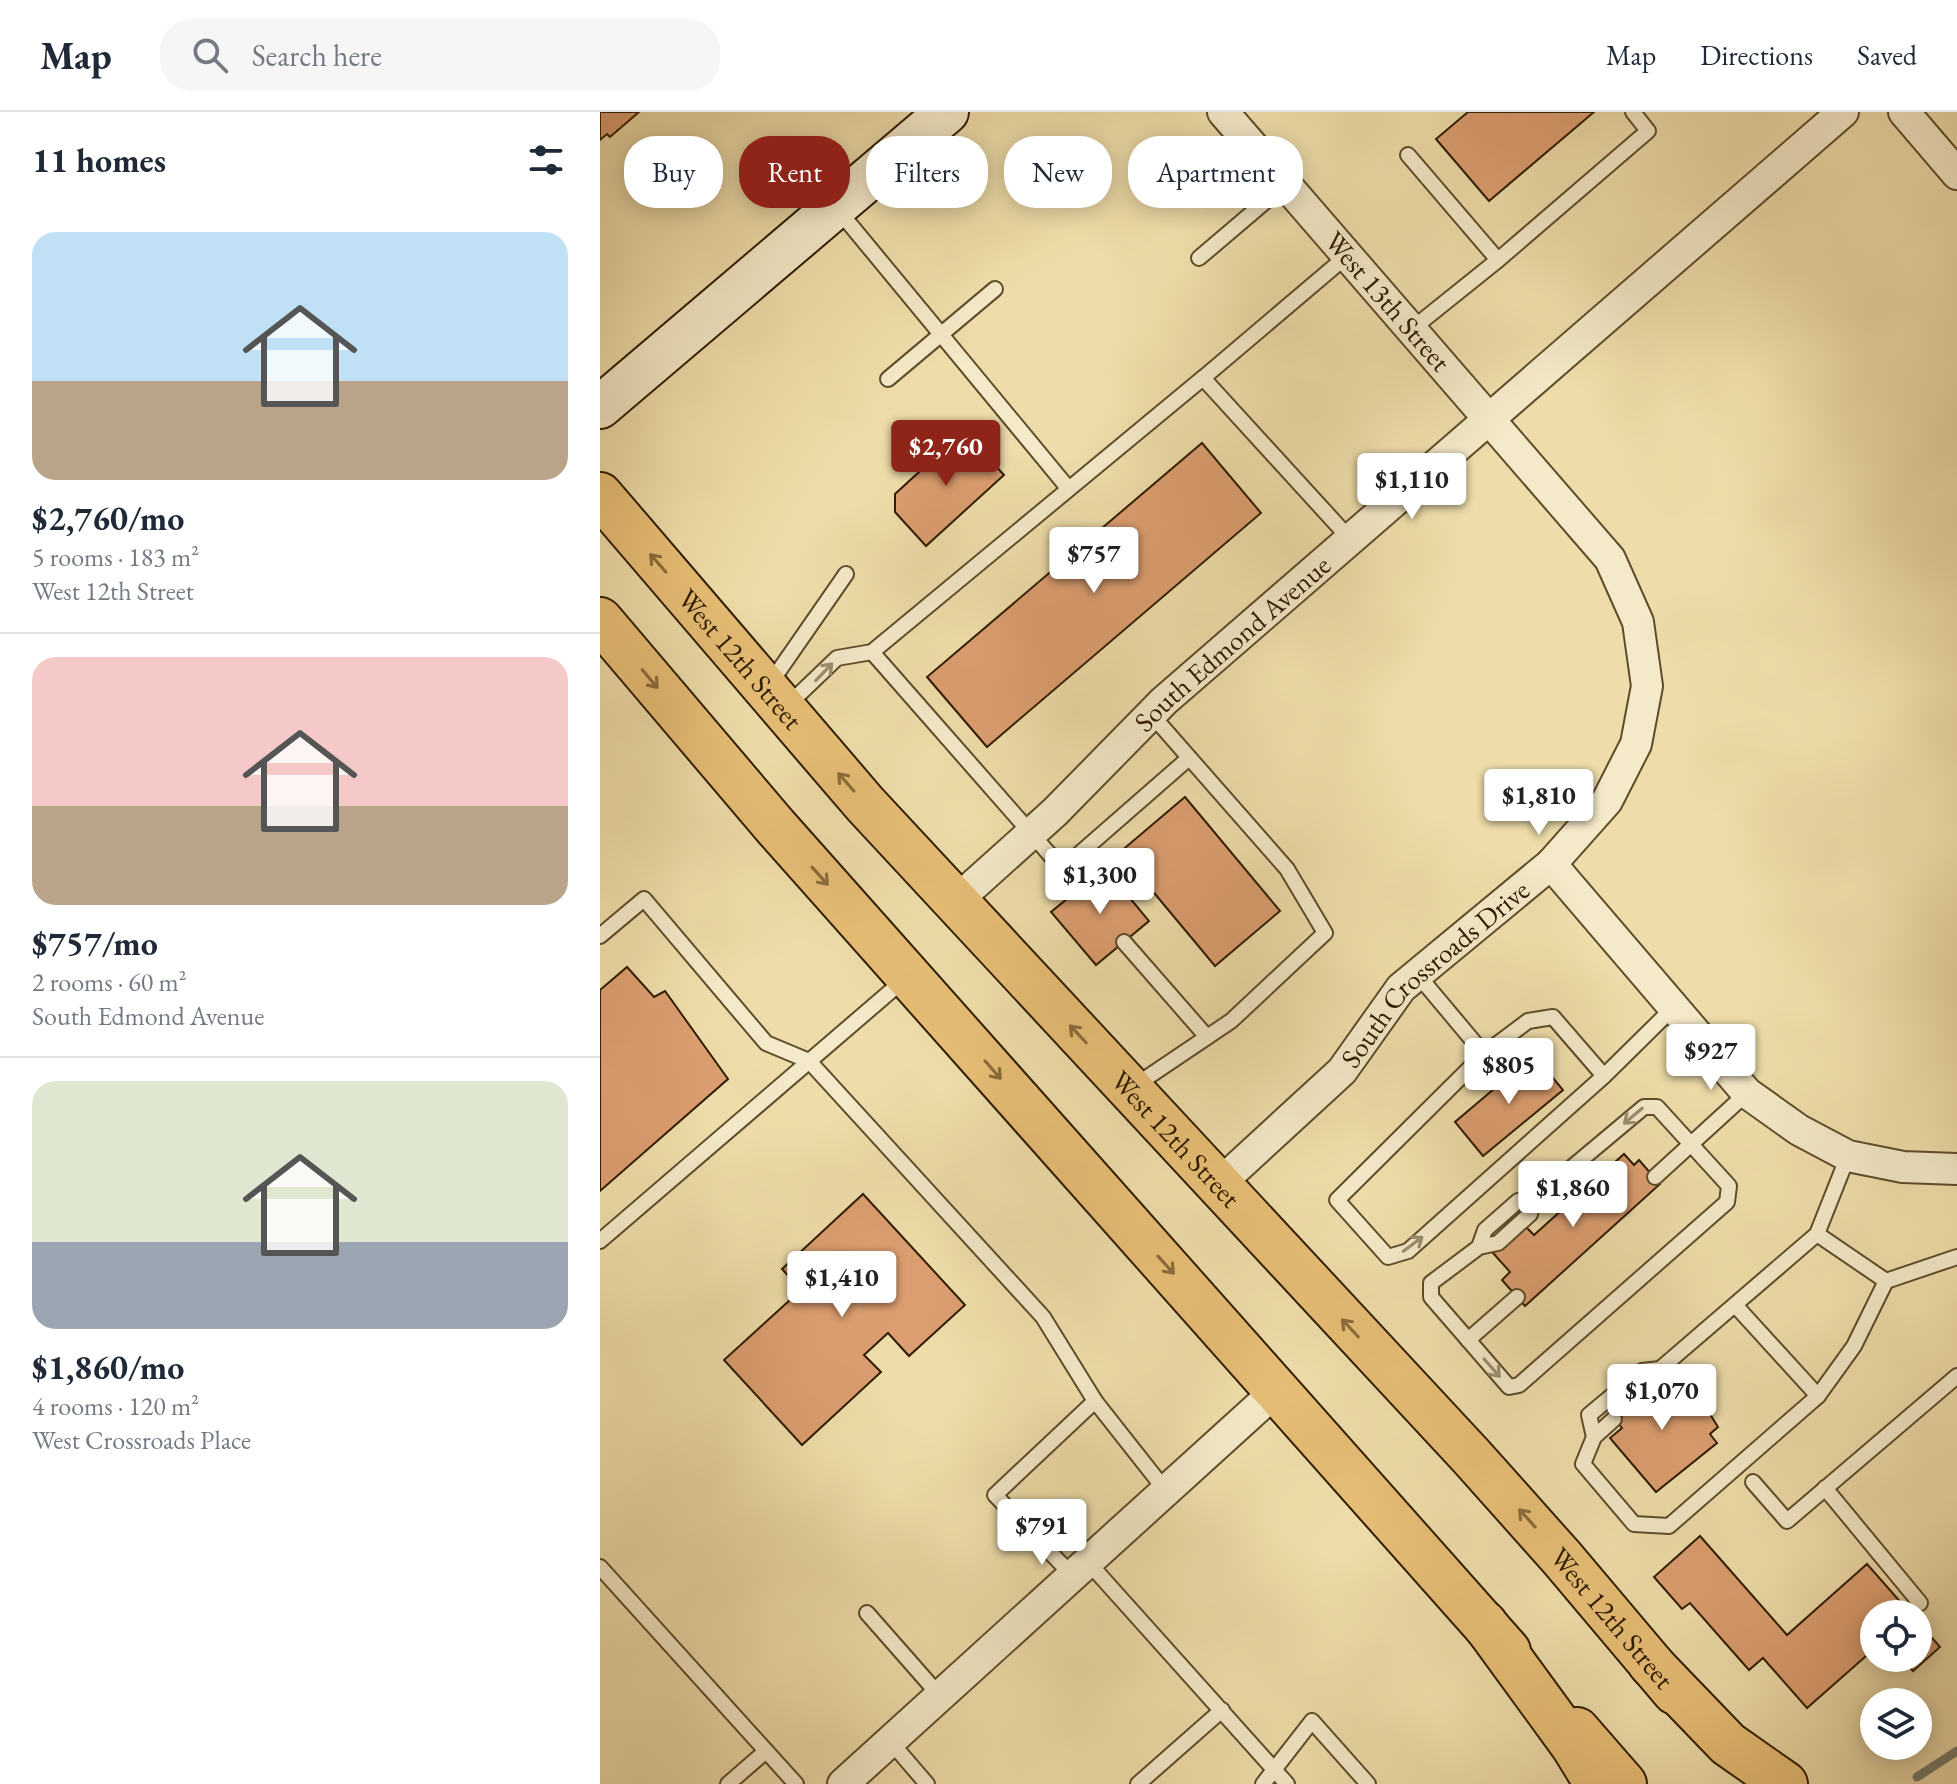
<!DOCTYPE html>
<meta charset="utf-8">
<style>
body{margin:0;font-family:"EB Garamond",serif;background:#f6f6f7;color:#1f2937;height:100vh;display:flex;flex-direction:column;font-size:30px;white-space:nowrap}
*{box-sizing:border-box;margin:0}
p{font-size:26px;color:#747a83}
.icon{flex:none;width:44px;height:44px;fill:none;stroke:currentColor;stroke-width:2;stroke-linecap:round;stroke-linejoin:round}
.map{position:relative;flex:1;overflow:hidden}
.details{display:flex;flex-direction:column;background:#fff;width:600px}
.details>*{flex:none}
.hud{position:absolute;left:24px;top:24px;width:760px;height:72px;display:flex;gap:16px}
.fabs{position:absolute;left:1260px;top:1488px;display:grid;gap:16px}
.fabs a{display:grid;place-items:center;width:72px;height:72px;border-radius:50%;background:#fff;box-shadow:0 4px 20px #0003;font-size:40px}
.price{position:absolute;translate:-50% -68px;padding:0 18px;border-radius:8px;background:#fff;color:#222;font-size:26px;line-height:52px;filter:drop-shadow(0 2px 4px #0008)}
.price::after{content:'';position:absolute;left:50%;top:48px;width:24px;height:18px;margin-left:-12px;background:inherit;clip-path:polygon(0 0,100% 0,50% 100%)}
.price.selected{background:#8f2418;color:#fff}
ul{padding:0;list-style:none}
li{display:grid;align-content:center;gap:16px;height:424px;padding:0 32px}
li+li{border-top:2px solid #e0e1e3}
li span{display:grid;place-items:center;height:248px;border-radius:24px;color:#555}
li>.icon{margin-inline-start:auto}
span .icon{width:144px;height:144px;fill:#fffc;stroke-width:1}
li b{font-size:34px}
h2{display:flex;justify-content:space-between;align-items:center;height:96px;padding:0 32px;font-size:34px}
.pill{padding:0 28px;border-radius:32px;background:#fff;box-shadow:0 4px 20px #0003;font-size:28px;line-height:72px}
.pill.selected{background:#8f2418;color:#fff}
header{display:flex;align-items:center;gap:48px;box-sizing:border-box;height:112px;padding:0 40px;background:#fff;border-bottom:2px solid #e0e1e3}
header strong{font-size:38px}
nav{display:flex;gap:44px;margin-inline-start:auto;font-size:28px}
.search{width:560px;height:72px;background:#f6f6f7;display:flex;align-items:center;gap:20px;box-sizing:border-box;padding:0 28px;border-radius:32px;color:#747a83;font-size:30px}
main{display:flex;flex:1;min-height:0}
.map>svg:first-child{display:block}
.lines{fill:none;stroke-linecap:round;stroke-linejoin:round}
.stream{stroke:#72796d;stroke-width:9}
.building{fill:#dc9e70;stroke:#2e1b00;stroke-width:2}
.lane-casing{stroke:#5e4c2a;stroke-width:18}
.street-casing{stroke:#5e4c2a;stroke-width:34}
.secondary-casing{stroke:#2e1b00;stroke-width:46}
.primary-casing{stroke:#2e1b00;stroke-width:48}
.highway-casing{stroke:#2e1b00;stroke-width:48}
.lane{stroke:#f4e9c8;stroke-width:14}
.street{stroke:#f4e9c8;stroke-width:30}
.secondary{stroke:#f4e9c8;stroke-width:42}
.primary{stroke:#e7be75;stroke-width:44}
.highway{stroke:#e7be75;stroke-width:44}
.oneway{stroke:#8a6c3a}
.oneway2{stroke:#9b8c6e}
.labels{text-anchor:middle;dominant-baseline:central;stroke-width:8;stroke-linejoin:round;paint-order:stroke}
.street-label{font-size:28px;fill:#2e1b00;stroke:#f4e9c8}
</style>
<header>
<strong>Map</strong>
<div class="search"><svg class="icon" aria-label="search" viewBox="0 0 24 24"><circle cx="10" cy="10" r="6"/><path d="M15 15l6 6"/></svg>Search here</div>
<nav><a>Map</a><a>Directions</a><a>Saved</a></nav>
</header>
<main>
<section class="details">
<h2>11 homes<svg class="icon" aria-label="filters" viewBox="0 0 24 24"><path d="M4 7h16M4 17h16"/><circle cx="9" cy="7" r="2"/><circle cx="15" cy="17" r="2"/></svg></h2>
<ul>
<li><span style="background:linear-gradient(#bfe0f5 60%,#b9a48a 0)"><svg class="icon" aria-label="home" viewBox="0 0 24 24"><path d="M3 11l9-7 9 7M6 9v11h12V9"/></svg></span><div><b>$2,760/mo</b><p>5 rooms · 183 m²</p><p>West 12th Street</p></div></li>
<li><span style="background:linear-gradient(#f6c9c9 60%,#b9a48a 0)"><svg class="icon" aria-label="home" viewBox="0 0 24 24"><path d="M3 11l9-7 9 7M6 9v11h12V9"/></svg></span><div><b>$757/mo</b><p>2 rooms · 60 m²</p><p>South Edmond Avenue</p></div></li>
<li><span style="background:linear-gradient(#dfe7d0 65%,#9aa5b1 0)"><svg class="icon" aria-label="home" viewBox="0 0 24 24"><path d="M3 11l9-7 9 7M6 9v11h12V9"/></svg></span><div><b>$1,860/mo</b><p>4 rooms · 120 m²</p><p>West Crossroads Place</p></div></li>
</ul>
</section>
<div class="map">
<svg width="1357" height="1672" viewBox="0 0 1357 1672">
<rect width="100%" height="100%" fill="#eda"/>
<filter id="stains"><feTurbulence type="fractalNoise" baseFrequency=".0025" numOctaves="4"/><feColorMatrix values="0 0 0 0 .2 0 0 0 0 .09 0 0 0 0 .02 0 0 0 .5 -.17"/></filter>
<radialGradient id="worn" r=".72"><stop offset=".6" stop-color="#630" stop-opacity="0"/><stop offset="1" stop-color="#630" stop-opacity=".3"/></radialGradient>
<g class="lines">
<path class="stream" d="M1317,1665L1357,1639"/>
</g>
<g class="building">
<path d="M0,0H39L10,25L7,22L0,28Z"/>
<path d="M868,0H994L889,89L836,27Z"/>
<path d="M364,319L404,363L326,434L295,400V382Z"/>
<path d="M602,331L661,401L387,635L327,565Z"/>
<path d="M585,685L680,799L615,854L520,740Z"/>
<path d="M505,756L549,809L496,853L451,800Z"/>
<path d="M27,855L54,885L65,879L128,967L0,1079V878Z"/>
<path d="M934,943L963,978L883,1044L855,1010Z"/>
<path d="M1024,1042L1034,1053L1039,1048L1060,1072L925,1194L902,1168L910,1160L893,1141L924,1113L934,1123Z"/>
<path d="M263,1082L365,1193L309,1244L288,1221L264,1243L281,1260L202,1333L124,1248L201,1178L182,1157Z"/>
<path d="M1038,1271L1052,1285L1070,1273L1076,1278L1081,1271L1103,1291L1118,1315L1110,1322L1117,1331L1056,1380L1010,1326L1022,1316L1007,1297Z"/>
<path d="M1100,1424L1187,1523L1267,1452L1311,1502H1274V1537L1207,1596L1163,1546L1149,1558L1090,1491L1082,1497L1054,1465Z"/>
<path d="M1318,1510L1340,1535L1313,1559L1301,1546H1318Z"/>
</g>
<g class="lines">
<defs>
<g id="lane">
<path d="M808,43L898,148"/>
<path d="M239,99L468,376"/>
<path d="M599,146L686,72"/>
<path d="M812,217L898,148L1048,19L1033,0"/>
<path d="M603,266L748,143"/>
<path d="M288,267L395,177"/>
<path d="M272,540L480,777"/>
<path d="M169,573L246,462"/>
<path d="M188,593L237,546L272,540L603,266L750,427"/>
<path d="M462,757L589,646"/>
<path d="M0,824L44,787L166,931L209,949L443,1205L495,1289"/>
<path d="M524,830L607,925"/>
<path d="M817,862L884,942L737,1088L788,1145L808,1139L1004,964L1074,895"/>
<path d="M884,942L928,909L953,905L1004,964"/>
<path d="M533,975L631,909L725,821L687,757L551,602"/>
<path d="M1055,1065L1147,981"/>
<path d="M0,1129L306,866"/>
<path d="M879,1135L885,1118L918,1089L933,1088L1044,995H1057L1129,1074L1127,1090L919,1273L909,1275L831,1185V1171L879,1135L898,1131L930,1102L933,1088"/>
<path d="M1286,1169L1357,1145"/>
<path d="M1135,1193L1218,1284"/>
<path d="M868,1228L917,1185"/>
<path d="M1046,1279L1055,1272L1060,1257L1217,1122L1248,1044"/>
<path d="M1014,1307L994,1325L983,1352L1034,1412L1069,1414L1218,1284L1254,1234L1286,1169L1217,1122"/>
<path d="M994,1325L989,1303L1042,1259L1060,1257"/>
<path d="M1153,1370L1187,1409L1357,1264"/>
<path d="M1225,1376L1320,1491"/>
<path d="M488,1450L687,1672"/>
<path d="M0,1455L196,1672"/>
<path d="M472,1463L395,1383L495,1289L566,1379"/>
<path d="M267,1501L340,1584"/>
<path d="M290,1629L327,1672"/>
<path d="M128,1672L166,1639"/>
<path d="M538,1672L622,1598"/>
<path d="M663,1672L712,1609L768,1672"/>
</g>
<g id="street">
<path d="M1304,0L1357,62"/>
<path d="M951,752L1147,981L1199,1018L1248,1044L1303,1055L1357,1057"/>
<path id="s1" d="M356,789L455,700L564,589L1243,0"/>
<path id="s2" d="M618,1073L742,959L801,876L951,752L1007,689L1036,632L1047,574L1038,510L1010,447L623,0"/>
<path d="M243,1672L677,1278"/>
</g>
<path id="secondary" d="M0,295L347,0"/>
<g id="primary">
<path id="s3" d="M0,383L265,692L871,1344L962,1446L1075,1580"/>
<path d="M0,508L175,714L908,1539"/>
<path d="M977,1618L1024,1672"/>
</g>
<g id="highway">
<path d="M884,1511L973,1633L997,1672"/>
<path d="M1050,1551L1128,1632L1185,1672"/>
</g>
</defs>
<use href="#lane" class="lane-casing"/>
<use href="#street" class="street-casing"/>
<use href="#secondary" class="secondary-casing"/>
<use href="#primary" class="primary-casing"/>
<use href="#highway" class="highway-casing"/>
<use href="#lane" class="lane"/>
<use href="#street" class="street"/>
<use href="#secondary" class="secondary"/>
<use href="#primary" class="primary"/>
<use href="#highway" class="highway"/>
</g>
<defs><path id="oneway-shaft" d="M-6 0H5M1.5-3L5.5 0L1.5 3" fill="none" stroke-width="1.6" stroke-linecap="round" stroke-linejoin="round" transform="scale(2)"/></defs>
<g class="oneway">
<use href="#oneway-shaft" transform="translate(58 451) rotate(-131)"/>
<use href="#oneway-shaft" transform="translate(50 567) rotate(50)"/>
<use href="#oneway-shaft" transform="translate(246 670) rotate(-131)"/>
<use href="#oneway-shaft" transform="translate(220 764) rotate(48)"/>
<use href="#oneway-shaft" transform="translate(478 922) rotate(-133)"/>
<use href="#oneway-shaft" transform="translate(393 958) rotate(49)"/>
<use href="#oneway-shaft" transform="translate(566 1153) rotate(48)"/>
<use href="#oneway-shaft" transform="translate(750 1216) rotate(-133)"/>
<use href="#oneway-shaft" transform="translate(927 1406) rotate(-132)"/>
</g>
<g class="oneway2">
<use href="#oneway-shaft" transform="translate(224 560) rotate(-46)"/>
<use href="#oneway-shaft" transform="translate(1033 1004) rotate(140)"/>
<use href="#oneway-shaft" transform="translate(813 1132) rotate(-37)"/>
<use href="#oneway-shaft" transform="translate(892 1256) rotate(49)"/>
</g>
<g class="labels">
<g class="street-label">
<text transform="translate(788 189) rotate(49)">West 13th Street</text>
<text stroke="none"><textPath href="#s1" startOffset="378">South Edmond Avenue</textPath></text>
<text stroke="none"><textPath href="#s3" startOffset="216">West 12th Street</textPath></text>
<text stroke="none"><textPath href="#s2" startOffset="304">South Crossroads Drive</textPath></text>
<text stroke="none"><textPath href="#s3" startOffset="864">West 12th Street</textPath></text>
<text stroke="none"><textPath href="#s3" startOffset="1512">West 12th Street</textPath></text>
</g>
</g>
<rect width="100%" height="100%" filter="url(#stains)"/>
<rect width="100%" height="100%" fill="url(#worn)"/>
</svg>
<div class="fabs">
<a><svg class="icon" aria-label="locate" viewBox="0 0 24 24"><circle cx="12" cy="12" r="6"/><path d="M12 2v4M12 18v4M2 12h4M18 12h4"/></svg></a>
<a><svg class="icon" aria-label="layers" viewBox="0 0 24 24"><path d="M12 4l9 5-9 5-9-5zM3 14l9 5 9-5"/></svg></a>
</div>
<b class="price selected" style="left:346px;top:376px">$2,760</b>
<b class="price" style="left:812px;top:409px">$1,110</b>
<b class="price" style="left:494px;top:483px">$757</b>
<b class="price" style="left:939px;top:725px">$1,810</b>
<b class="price" style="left:500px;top:804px">$1,300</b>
<b class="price" style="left:1111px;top:980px">$927</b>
<b class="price" style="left:909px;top:994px">$805</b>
<b class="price" style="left:973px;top:1117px">$1,860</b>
<b class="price" style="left:242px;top:1207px">$1,410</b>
<b class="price" style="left:1062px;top:1320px">$1,070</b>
<b class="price" style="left:442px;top:1455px">$791</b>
<div class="hud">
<a class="pill">Buy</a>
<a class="pill selected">Rent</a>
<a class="pill">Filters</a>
<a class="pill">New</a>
<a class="pill">Apartment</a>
</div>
</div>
</main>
